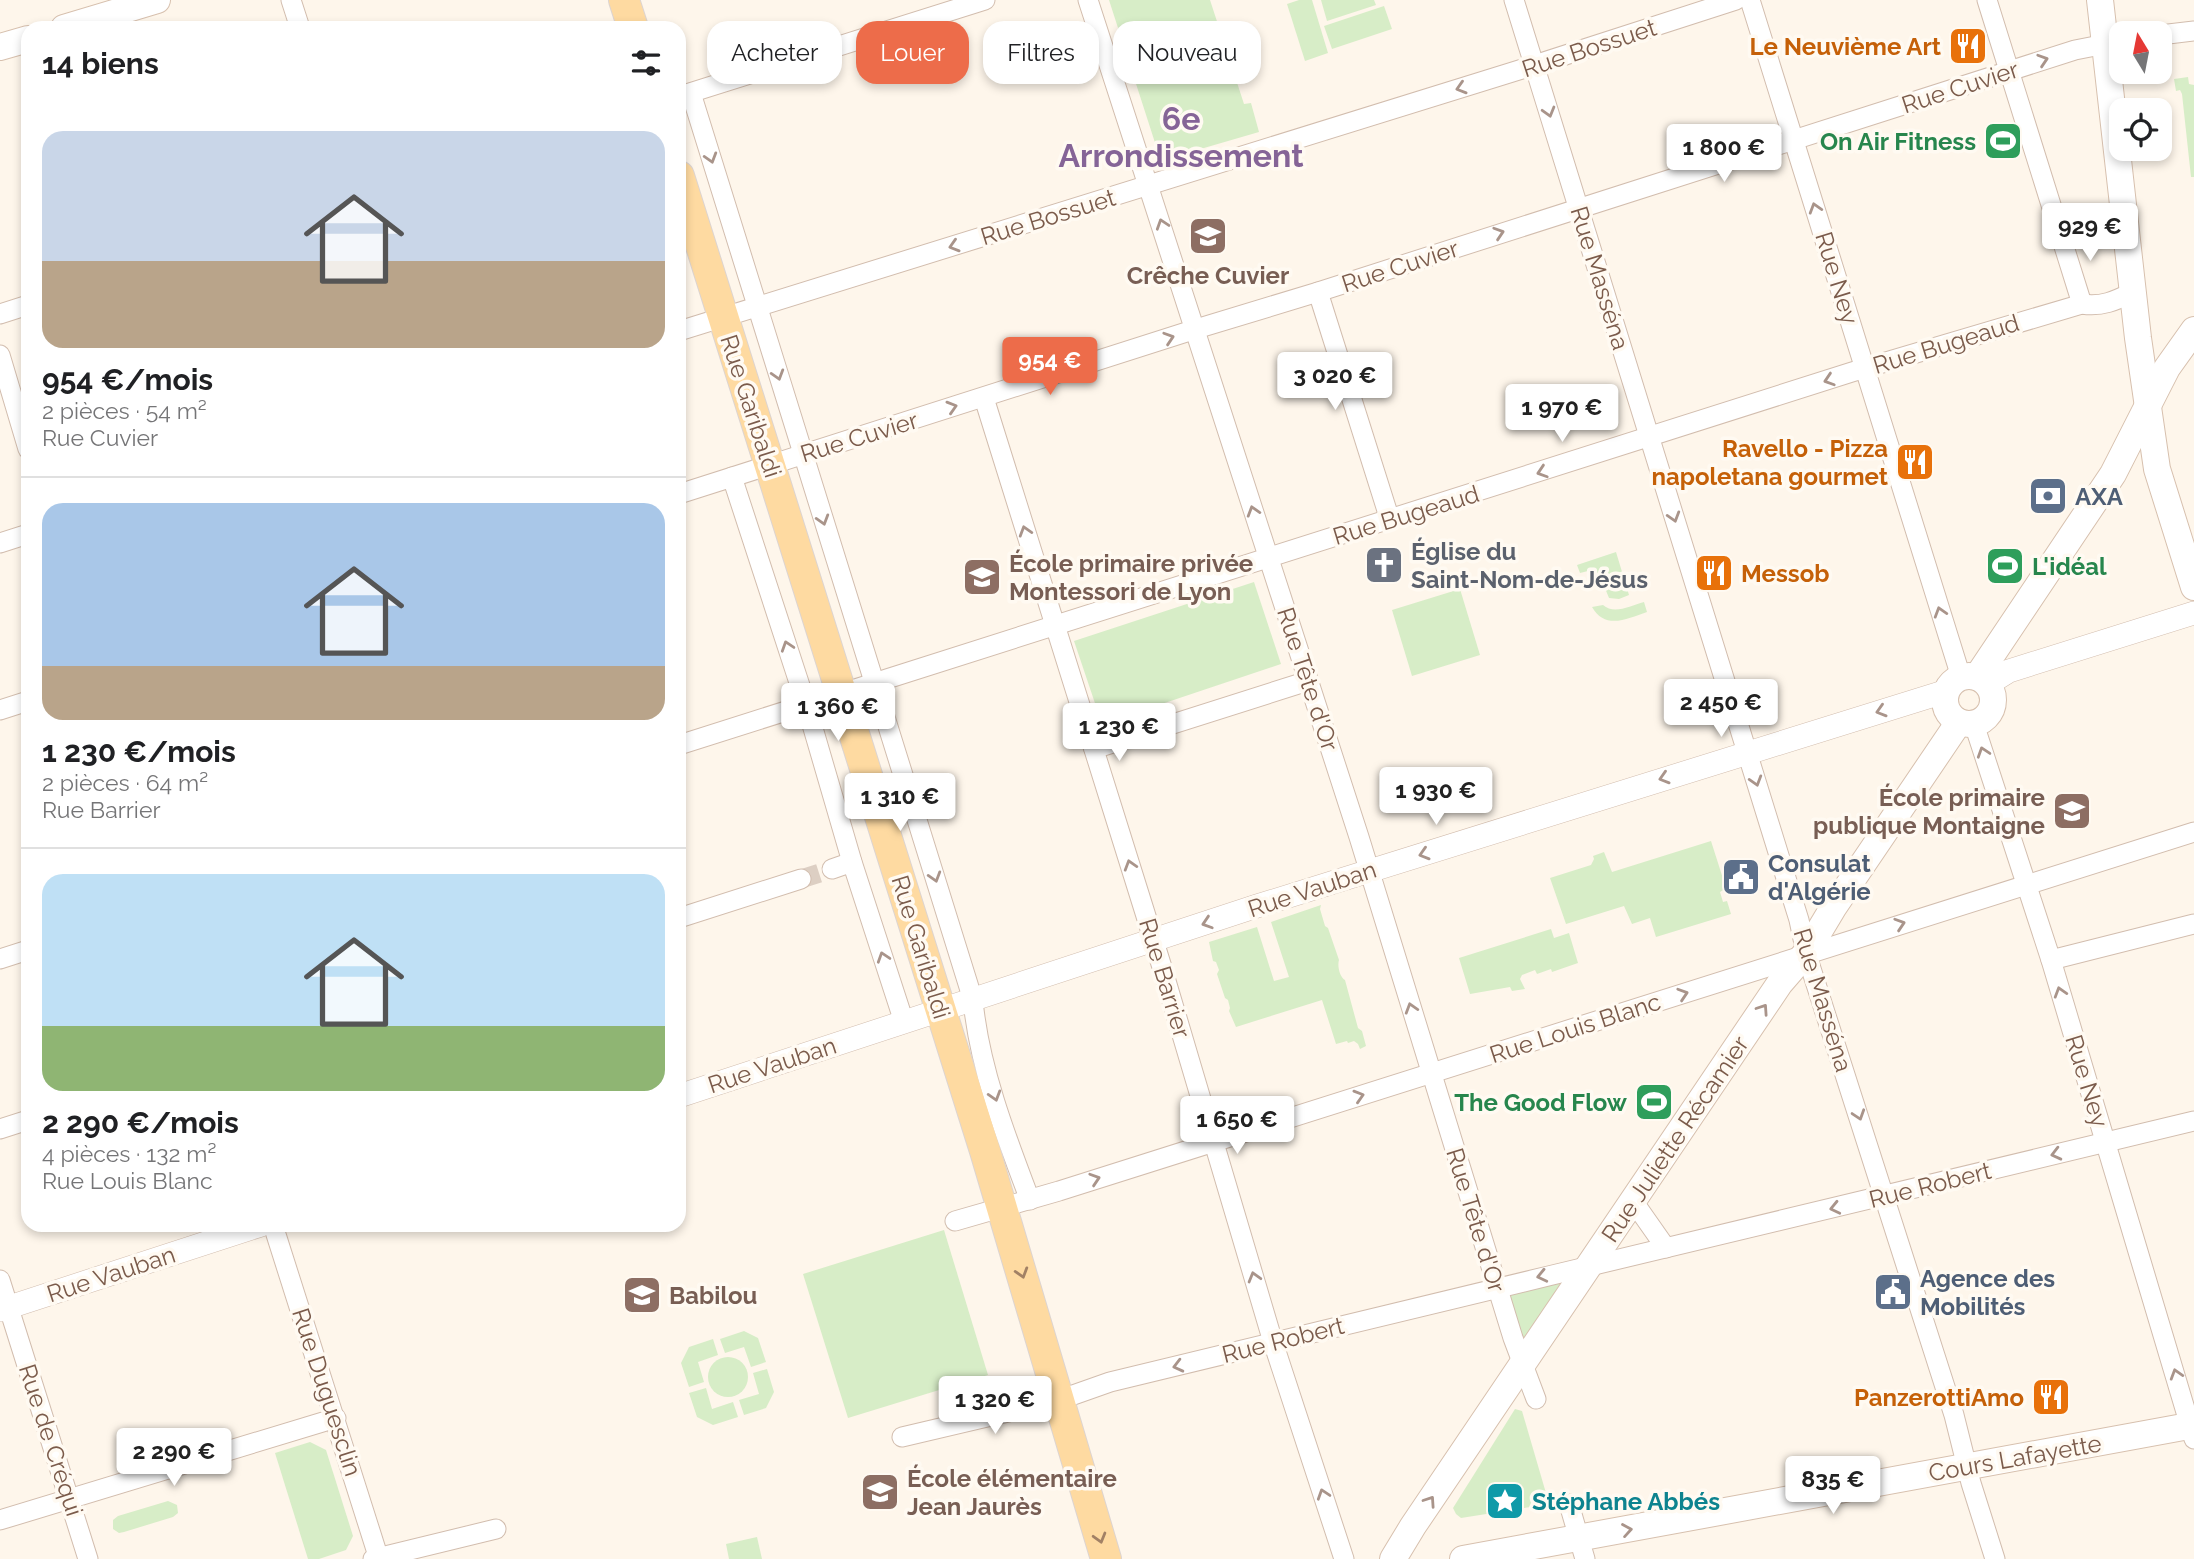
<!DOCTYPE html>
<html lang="fr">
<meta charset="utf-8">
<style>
body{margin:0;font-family:Raleway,sans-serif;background:#f2f2f2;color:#202124;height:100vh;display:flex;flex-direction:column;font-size:26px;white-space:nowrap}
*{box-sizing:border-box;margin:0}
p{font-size:23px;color:#757577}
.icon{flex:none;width:38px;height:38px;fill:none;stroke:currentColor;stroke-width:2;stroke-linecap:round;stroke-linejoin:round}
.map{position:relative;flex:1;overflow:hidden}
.side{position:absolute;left:21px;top:21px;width:665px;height:1211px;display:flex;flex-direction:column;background:#fff;border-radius:21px;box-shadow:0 4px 10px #0003}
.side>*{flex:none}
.banner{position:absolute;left:707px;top:21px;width:665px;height:63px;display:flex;gap:14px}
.needle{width:46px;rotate:350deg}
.fabs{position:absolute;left:2109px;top:21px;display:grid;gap:14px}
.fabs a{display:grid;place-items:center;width:63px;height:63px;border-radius:14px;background:#fff;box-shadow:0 4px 10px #0003;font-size:35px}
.price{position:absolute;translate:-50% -60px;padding:0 16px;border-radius:7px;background:#fff;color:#222;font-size:23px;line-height:46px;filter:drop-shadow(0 2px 4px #0008)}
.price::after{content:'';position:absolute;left:50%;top:42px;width:21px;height:16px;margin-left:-10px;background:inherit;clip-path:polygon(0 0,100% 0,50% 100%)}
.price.active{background:#ed6c4a;color:#fff}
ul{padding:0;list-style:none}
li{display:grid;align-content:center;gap:14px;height:371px;padding:0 21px}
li+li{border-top:2px solid #e0e0e0}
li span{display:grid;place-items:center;height:217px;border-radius:21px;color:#555}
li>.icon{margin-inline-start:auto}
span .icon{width:126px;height:126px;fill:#fffc;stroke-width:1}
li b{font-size:30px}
h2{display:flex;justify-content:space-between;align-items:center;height:84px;padding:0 21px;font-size:30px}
.chip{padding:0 24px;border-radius:21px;background:#fff;box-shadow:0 4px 10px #0003;font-size:24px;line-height:63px}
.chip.active{background:#ed6c4a;color:#fff}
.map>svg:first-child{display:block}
.green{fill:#d7edc7}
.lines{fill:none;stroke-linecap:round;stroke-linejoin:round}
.minor-tunnel{stroke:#ddcfc3;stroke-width:19;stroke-dasharray:19 10;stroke-linecap:butt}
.minor-casing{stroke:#d2bdae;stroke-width:21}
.tertiary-casing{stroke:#d2bdae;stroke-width:24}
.secondary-casing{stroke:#d7c0ae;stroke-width:28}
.primary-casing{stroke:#ddd4d0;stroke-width:32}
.minor{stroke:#fff;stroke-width:19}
.tertiary{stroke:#fff;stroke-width:23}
.secondary{stroke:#fff;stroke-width:26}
.primary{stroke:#fedaa1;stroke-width:30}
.oneway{stroke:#a9948a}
.oneway2{stroke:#a28165}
.labels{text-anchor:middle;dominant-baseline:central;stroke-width:7;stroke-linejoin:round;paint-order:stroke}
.food-label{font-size:24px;font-weight:bold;fill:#c56008;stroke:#fffaf2;text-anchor:end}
.street-label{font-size:24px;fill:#7b5b4b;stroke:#fffaf2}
.leisure-label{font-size:24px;font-weight:bold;fill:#27864d;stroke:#fffaf2;text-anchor:end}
.education-label{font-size:24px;font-weight:bold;fill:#785e54;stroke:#fffaf2;text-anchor:start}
.service-label{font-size:24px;font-weight:bold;fill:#4e5e75;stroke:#fffaf2;text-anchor:start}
.worship-label{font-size:24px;font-weight:bold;fill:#5b616d;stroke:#fffaf2;text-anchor:start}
.culture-label{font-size:24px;font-weight:bold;fill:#0d838f;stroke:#fffaf2;text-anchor:start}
.district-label{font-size:32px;font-weight:bold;fill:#856497;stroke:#fffaf2}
</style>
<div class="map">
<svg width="2194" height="1559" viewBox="0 0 2194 1559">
<rect width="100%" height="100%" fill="#fef6eb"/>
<g class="green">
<path d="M1109,0H1210L1244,104L1251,103L1259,132L1173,157L1158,152Z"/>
<path d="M1299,0H1312L1328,53L1305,61L1287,4Z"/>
<path d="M1321,0H1374L1376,5L1327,21Z"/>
<path d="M1384,6L1392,29L1332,49L1324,26Z"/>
<path d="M2188,77L2189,84L2194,85V177H2191L2182,94L2180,90L2176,91L2174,79Z"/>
<path d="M1616,552L1629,595L1619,599L1609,598L1600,576L1591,579L1588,571L1580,573L1577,565Z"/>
<path d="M1254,582L1281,664L1102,724L1074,641Z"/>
<path d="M1460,589L1480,655L1412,676L1392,610Z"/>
<path d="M1644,602L1647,612C1627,619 1605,630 1592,607L1603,605C1614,615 1630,606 1644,602Z"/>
<path d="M1711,841L1726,888L1720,892L1723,902L1727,901L1731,914L1656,937L1650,918L1632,924L1624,906L1566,924L1550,878L1591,865L1594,859L1593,856L1604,852L1612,872Z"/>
<path d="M1321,905L1320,909L1325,926L1328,928L1339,960C1337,966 1340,977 1345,980L1358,1028L1362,1031L1366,1046L1360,1049L1358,1044L1354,1041L1348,1043L1347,1041L1336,1044L1322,1000L1236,1027L1229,1011L1230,1008L1228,1000L1225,998L1217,974L1219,970L1216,962L1213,961L1209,942L1257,927L1274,981L1289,977L1271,922Z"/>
<path d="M1551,929L1554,938L1569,933L1578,963L1552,972L1551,969L1537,974L1535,970L1522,975L1520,979L1525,989L1512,991L1510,987L1470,994L1459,958Z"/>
<path d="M944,1230L988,1375L848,1418L803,1274Z"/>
<path d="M1566,1279L1525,1344L1508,1294Z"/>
<path d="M744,1331L758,1338L766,1362L751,1367L744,1347L725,1353L720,1339Z"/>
<path d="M713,1339L718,1355L698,1362L704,1382L689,1387L681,1363L689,1347Z"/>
<circle cx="728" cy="1377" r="20"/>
<path d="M767,1369L774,1392L766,1408L744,1415L739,1400L759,1394L753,1373Z"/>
<path d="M706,1388L712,1409L733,1402L738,1417L713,1425L697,1417L689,1393Z"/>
<path d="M1515,1409L1522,1411L1548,1500L1543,1505L1461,1518L1456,1514L1453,1508Z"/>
<path d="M310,1442L326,1450L353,1536L346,1550L319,1559H308L275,1453Z"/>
<path d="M168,1501L177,1505L178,1513L173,1517L124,1532L119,1533L113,1529V1520L118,1516Z"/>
<path d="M757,1537L762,1559H729L726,1544Z"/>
</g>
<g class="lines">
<path class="minor-tunnel" d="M801,879L832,869"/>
<defs>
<g id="minor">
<path d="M291,0L300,28"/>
<path d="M1088,0L1359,837L1513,1338L1536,1399"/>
<path d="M1514,0L1799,920L1806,953L1954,1415L1971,1483L1995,1559"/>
<path d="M1750,0L1961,677"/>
<path d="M1987,0L2082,304"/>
<path d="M2160,35L2194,31"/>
<path d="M691,93L973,1000C979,1067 1006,1137 1030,1200"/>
<path d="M680,96L985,0"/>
<path d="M1318,292L1390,520"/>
<path d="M0,314L28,305"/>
<path d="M679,331L1519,70L1736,0"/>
<path d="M0,355L28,449"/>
<path d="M984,398L1161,964L1273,1342L1344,1559"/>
<path d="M732,477L806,704L852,862L904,1022"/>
<path d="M679,494L1196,329L1318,292L2075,50L2121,41"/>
<path d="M0,543L28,534"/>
<path d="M0,710L28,701"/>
<path d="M1974,724L2051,960L2194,1439"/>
<path d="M679,745L1852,372L2082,304C2102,307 2115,301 2133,292"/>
<path d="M1094,749L1308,681"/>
<path d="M832,869L852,862"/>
<path d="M679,918L801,879"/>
<path d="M0,959L28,950"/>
<path d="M2051,960L2194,924"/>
<path d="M0,1129L28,1120"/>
<path d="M1633,1201L1666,1248"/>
<path d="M955,1221L1059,1191L2194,832"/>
<path d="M273,1225L379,1559"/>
<path d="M0,1280L88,1559"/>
<path d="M902,1437L1059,1400L1110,1382C1471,1294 1833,1208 2194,1121"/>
<path d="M1569,1504L1585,1559"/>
<path d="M0,1520L336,1418"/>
<path d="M373,1559L496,1529"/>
</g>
<g id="tertiary">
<path d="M1988,684L2009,671L2194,613"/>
<path d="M679,1096L1257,906L1947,691"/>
<path d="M0,1310L261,1225"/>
</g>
<g id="secondary">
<path d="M2100,0L2138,338L2157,469L2194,587"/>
<path d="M64,28L157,0"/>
<path d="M0,47L28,39"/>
<circle cx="1969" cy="700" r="24"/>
<path d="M1977,677L2113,474L2167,368L2194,330"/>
<path d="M1393,1559L1413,1526L1780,983L1806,953L1833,908L1959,722"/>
<path d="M1463,1559L2194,1425"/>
</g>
<g id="primary">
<path d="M624,0L633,28"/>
<path d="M679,176L985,1151L1106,1559"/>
</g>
</defs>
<use href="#minor" class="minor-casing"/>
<use href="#tertiary" class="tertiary-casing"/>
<use href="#secondary" class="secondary-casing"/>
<use href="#primary" class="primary-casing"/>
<use href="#minor" class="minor"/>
<use href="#tertiary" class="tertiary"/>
<use href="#secondary" class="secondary"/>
<use href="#primary" class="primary"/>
</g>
<defs><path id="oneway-chevron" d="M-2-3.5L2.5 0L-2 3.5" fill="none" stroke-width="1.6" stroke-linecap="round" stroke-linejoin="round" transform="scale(1.75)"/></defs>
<g class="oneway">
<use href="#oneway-chevron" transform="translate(2043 60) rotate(-18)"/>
<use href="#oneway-chevron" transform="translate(1461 88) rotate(163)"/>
<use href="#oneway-chevron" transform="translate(1549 112) rotate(74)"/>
<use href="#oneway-chevron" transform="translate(711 158) rotate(73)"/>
<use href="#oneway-chevron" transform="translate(1815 208) rotate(-107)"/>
<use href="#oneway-chevron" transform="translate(1162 224) rotate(-108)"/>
<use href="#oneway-chevron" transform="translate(1499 233) rotate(-18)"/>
<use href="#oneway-chevron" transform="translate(954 246) rotate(163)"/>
<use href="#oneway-chevron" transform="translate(1169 338) rotate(-18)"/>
<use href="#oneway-chevron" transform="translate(778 375) rotate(73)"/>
<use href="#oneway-chevron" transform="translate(1829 380) rotate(162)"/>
<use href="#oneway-chevron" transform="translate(952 407) rotate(-17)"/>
<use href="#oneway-chevron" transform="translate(1542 472) rotate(162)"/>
<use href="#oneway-chevron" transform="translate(1253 511) rotate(-107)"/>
<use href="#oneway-chevron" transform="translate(1674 517) rotate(73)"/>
<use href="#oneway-chevron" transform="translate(823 520) rotate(73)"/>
<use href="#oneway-chevron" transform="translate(1025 531) rotate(-107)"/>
<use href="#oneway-chevron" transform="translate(1940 612) rotate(-107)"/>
<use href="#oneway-chevron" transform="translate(787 646) rotate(-108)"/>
<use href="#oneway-chevron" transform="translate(1881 711) rotate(163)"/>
<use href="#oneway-chevron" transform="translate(1983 752) rotate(-108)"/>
<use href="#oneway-chevron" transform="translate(1664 778) rotate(163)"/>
<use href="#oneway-chevron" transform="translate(1756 781) rotate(73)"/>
<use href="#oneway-chevron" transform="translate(1424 854) rotate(163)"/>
<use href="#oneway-chevron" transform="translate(1130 865) rotate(-107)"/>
<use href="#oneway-chevron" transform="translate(935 877) rotate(73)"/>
<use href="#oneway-chevron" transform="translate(1207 923) rotate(162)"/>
<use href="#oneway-chevron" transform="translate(1900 924) rotate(-18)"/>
<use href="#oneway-chevron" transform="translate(883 957) rotate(-108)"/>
<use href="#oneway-chevron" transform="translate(2060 992) rotate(-107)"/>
<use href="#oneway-chevron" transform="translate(1683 994) rotate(-18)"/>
<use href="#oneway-chevron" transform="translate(1411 1008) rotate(-107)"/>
<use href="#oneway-chevron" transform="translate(1763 1009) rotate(-56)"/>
<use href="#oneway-chevron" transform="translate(995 1096) rotate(73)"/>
<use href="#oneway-chevron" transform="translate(1359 1096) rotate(-17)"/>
<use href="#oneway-chevron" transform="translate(1859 1115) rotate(72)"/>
<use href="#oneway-chevron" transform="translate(2056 1154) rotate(166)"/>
<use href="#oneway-chevron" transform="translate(1095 1179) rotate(-18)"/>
<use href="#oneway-chevron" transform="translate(1835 1208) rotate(167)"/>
<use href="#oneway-chevron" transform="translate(1542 1276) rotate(167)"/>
<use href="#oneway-chevron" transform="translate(1254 1277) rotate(-106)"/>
<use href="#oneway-chevron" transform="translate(1178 1366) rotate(166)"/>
<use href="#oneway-chevron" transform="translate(2176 1374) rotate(-107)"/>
<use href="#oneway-chevron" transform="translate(1323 1494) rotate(-108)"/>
<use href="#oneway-chevron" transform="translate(1430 1501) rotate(-56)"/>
<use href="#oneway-chevron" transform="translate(1627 1530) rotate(-10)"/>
</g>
<g class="oneway2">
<use href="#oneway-chevron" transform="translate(1022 1273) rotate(73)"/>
<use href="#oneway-chevron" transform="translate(1100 1538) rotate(74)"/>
</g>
<defs>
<symbol id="restaurant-square" viewBox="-11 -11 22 22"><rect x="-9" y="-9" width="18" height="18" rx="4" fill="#e8710a" stroke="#fffaf2"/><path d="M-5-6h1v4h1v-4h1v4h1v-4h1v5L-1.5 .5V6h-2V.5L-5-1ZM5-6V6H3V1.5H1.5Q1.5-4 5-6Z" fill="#fff"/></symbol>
<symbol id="stadium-square" viewBox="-11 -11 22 22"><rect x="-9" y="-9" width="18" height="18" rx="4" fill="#2e9e5b" stroke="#fffaf2"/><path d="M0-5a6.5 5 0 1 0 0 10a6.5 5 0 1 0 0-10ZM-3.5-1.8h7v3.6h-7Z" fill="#fff"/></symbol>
<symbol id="school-square" viewBox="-11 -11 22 22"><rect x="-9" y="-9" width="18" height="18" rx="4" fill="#8d6e63" stroke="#fffaf2"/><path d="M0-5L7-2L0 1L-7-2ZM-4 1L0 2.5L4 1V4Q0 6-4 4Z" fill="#fff"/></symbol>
<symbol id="bank-square" viewBox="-11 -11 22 22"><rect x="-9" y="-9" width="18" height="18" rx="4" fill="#5c6f8a" stroke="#fffaf2"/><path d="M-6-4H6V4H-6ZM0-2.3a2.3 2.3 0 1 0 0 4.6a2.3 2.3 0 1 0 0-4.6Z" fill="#fff"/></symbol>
<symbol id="church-square" viewBox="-11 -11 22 22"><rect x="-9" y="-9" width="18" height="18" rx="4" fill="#6b7280" stroke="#fffaf2"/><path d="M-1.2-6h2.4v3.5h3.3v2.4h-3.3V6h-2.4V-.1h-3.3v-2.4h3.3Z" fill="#fff"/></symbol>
<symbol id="civic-square" viewBox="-11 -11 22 22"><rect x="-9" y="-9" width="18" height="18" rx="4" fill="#5c6f8a" stroke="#fffaf2"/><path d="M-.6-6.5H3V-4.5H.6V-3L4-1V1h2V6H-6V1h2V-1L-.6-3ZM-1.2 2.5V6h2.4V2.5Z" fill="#fff"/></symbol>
<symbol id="sight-square" viewBox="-11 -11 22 22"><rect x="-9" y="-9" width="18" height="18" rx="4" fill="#0f9aa8" stroke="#fffaf2"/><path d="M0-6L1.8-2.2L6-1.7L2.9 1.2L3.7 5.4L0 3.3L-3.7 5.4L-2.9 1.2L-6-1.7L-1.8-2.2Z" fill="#fff"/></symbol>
</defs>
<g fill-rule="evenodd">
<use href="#restaurant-square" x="1946" y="24" width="44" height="44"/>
<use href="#stadium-square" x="1981" y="119" width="44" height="44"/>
<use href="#school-square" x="1186" y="214" width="44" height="44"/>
<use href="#restaurant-square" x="1893" y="440" width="44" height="44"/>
<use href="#bank-square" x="2026" y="474" width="44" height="44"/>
<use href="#church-square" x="1362" y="543" width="44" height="44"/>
<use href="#stadium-square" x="1983" y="544" width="44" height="44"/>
<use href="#restaurant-square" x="1692" y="551" width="44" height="44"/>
<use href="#school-square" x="960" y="555" width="44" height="44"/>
<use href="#school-square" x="2050" y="789" width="44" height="44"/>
<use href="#civic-square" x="1719" y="855" width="44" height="44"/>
<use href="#stadium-square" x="1632" y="1080" width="44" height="44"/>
<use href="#civic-square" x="1871" y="1270" width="44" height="44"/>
<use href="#school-square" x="620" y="1273" width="44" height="44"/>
<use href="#restaurant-square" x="2029" y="1375" width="44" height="44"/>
<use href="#school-square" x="858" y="1470" width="44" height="44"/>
<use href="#sight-square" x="1483" y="1479" width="44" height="44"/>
</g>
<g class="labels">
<g class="food-label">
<text x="1941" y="46">Le Neuvième Art</text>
<text x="1888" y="448">Ravello - Pizza<tspan x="1888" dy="28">napoletana gourmet</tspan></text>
<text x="1741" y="573" text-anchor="start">Messob</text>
<text x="2024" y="1397">PanzerottiAmo</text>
</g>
<g class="street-label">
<text transform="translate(1589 48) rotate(-18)">Rue Bossuet</text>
<text transform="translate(1960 87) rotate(-18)">Rue Cuvier</text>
<text transform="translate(1048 217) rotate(-17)">Rue Bossuet</text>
<text transform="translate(1400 266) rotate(-18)">Rue Cuvier</text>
<text transform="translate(1600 278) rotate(73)">Rue Masséna</text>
<text transform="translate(1837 278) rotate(73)">Rue Ney</text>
<text transform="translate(1946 344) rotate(-17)">Rue Bugeaud</text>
<text transform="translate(751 406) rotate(72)">Rue Garibaldi</text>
<text transform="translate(859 437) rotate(-17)">Rue Cuvier</text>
<text transform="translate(1406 515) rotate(-17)">Rue Bugeaud</text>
<text transform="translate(1308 679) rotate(72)">Rue Tête d'Or</text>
<text transform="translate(1312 889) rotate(-18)">Rue Vauban</text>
<text transform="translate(921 947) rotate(73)">Rue Garibaldi</text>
<text transform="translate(1165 978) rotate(73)">Rue Barrier</text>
<text transform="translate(1823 1000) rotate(73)">Rue Masséna</text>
<text transform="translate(1575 1028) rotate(-18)">Rue Louis Blanc</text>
<text transform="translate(772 1065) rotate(-18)">Rue Vauban</text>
<text transform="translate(2087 1081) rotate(73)">Rue Ney</text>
<text transform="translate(1675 1139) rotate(-56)">Rue Juliette Récamier</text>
<text transform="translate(1930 1185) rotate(-14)">Rue Robert</text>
<text transform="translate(1476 1220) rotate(73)">Rue Tête d'Or</text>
<text transform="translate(111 1274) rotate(-18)">Rue Vauban</text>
<text transform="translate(1283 1340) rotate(-14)">Rue Robert</text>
<text transform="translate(327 1392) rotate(72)">Rue Duguesclin</text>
<text transform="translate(51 1440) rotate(72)">Rue de Créqui</text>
<text transform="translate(2015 1458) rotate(-10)">Cours Lafayette</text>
</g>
<g class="leisure-label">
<text x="1976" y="141">On Air Fitness</text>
<text x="2032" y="566" text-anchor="start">L'idéal</text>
<text x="1627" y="1102">The Good Flow</text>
</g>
<g class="education-label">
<text x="1208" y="275" text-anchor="middle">Crêche Cuvier</text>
<text x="1009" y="563">École primaire privée<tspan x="1009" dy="28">Montessori de Lyon</tspan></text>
<text x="2045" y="797" text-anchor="end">École primaire<tspan x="2045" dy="28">publique Montaigne</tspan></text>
<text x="669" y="1295">Babilou</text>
<text x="907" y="1478">École élémentaire<tspan x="907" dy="28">Jean Jaurès</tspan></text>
</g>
<g class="service-label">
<text x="2075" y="496">AXA</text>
<text x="1768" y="863">Consulat<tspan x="1768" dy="28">d'Algérie</tspan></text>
<text x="1920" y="1278">Agence des<tspan x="1920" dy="28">Mobilités</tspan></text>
</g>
<g class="worship-label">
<text x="1411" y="551">Église du<tspan x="1411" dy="28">Saint-Nom-de-Jésus</tspan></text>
</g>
<g class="culture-label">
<text x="1532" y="1501">Stéphane Abbés</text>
</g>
<g class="district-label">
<text x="1181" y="118">6e<tspan x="1181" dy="37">Arrondissement</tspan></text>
</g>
</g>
</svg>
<div class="fabs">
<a><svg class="needle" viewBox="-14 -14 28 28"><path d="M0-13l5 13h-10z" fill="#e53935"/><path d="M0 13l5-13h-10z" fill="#757577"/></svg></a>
<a><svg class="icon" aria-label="locate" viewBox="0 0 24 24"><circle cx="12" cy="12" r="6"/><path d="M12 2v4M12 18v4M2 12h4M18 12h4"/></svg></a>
</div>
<b class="price" style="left:1724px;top:184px">1 800 €</b>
<b class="price" style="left:2090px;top:263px">929 €</b>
<b class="price active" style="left:1050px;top:397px">954 €</b>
<b class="price" style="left:1335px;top:412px">3 020 €</b>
<b class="price" style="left:1562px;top:444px">1 970 €</b>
<b class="price" style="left:1721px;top:739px">2 450 €</b>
<b class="price" style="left:838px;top:743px">1 360 €</b>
<b class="price" style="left:1119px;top:763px">1 230 €</b>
<b class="price" style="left:1436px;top:827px">1 930 €</b>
<b class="price" style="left:900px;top:833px">1 310 €</b>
<b class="price" style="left:1237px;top:1156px">1 650 €</b>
<b class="price" style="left:995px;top:1436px">1 320 €</b>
<b class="price" style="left:174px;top:1488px">2 290 €</b>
<b class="price" style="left:1833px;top:1516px">835 €</b>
<div class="banner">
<a class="chip">Acheter</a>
<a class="chip active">Louer</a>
<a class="chip">Filtres</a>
<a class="chip">Nouveau</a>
</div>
<section class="side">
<h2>14 biens<svg class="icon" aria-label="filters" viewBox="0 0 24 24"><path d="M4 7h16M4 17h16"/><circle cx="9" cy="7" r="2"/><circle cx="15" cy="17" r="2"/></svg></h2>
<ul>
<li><span style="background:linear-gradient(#c9d6e8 60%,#b9a48a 0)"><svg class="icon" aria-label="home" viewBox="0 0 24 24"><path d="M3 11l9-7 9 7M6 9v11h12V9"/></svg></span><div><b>954 €/mois</b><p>2 pièces · 54 m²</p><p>Rue Cuvier</p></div></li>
<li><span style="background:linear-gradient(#a9c7e8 75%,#b9a48a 0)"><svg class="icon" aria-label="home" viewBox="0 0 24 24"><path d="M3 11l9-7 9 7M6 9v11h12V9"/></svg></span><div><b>1 230 €/mois</b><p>2 pièces · 64 m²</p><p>Rue Barrier</p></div></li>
<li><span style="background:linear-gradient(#bfe0f5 70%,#8fb573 0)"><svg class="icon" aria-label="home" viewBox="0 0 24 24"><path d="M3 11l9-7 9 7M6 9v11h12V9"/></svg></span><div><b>2 290 €/mois</b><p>4 pièces · 132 m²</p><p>Rue Louis Blanc</p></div></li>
</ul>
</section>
</div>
